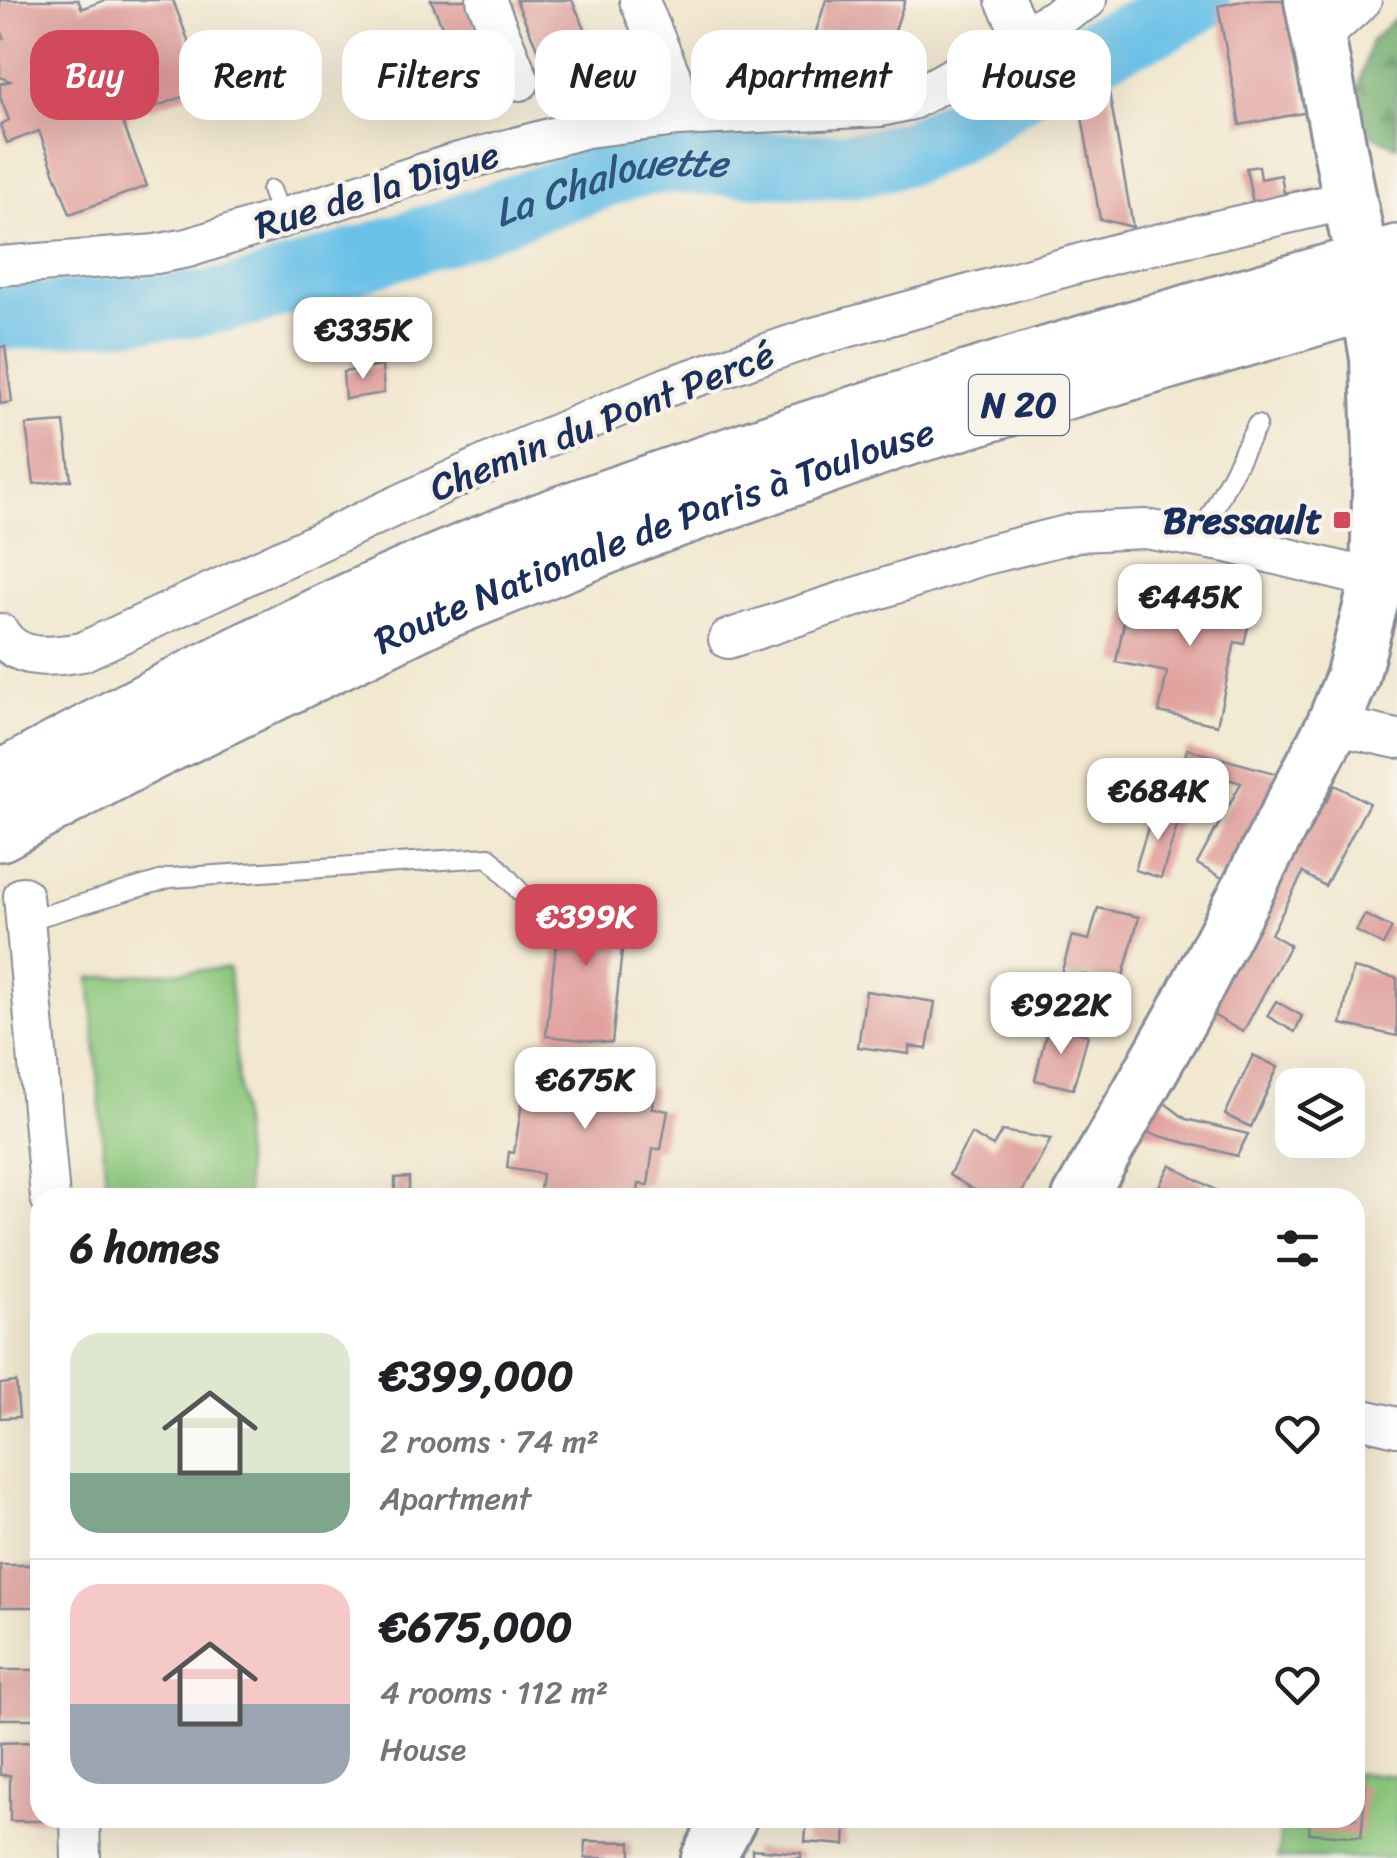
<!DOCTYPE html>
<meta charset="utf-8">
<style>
body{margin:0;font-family:Sriracha,sans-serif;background:#f6f6f6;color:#202124;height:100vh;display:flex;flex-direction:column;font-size:38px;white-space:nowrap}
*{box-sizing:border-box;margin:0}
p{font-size:32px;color:#757577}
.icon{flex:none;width:55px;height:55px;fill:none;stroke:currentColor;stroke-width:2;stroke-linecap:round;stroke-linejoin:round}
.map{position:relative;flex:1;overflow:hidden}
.drawer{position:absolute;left:30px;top:1188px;width:1335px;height:640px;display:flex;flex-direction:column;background:#fff;border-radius:30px;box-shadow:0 10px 40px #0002}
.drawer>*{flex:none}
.hud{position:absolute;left:30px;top:30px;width:1338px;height:90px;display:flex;gap:20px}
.fabs{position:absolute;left:1275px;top:1068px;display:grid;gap:20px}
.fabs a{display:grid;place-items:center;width:90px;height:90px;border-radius:20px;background:#fff;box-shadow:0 10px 40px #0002;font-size:50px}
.price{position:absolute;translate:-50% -85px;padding:0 22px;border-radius:20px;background:#fff;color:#222;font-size:32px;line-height:65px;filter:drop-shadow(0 2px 5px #0008)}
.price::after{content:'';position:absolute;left:50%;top:60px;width:30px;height:22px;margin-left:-15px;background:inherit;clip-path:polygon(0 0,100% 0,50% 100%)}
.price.current{background:#d1495b;color:#fff}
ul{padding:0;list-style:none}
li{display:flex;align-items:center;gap:30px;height:250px;padding:0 40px}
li+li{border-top:2px solid #e0e0e0}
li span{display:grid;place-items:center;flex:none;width:280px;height:200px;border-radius:30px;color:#555}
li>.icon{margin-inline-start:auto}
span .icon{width:120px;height:120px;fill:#fffc;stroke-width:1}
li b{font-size:42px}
h2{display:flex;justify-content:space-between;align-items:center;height:120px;padding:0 40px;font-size:42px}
.tag{padding:0 35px;border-radius:30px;background:#fff;box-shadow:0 10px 40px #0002;font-size:35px;line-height:90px}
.tag.current{background:#d1495b;color:#fff}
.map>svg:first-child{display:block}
.green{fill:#8cc87e;stroke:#547c6e;stroke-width:2.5}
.forest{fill:url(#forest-firs);stroke:#466e66;stroke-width:2.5}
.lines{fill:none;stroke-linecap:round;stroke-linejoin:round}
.river{stroke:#6bc1e8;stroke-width:65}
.building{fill:#df9c9a}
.lane-casing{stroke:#868b96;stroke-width:22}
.street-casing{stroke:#868b96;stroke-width:42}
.secondary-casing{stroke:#868b96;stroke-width:58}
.primary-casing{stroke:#868b96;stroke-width:60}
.lane{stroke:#fff;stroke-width:18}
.street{stroke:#fff;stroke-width:38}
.secondary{stroke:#fff;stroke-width:52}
.primary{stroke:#fff;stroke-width:55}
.poi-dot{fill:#d1495b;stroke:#f7f3e8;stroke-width:4}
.labels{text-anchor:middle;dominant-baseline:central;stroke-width:8;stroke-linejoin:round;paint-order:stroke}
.shield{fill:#f7f3e8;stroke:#5d6a87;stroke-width:2.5}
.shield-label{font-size:35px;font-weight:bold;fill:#1b2f5e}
.street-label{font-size:38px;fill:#1b2f5e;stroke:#f7f3e8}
.poi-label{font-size:38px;font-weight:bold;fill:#1b2f5e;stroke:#f7f3e8;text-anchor:end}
.water-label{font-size:40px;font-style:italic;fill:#2f5480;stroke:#f7f3e8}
</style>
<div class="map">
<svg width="1397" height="1858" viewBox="0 0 1397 1858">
<defs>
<pattern id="forest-firs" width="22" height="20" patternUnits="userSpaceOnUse" patternTransform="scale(2.5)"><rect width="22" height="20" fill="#71ac6d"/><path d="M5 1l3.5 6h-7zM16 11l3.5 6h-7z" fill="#5c8c5d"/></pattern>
</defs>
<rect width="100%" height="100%" fill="#f7f3e8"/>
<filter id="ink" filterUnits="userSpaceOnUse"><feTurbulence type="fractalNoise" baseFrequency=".01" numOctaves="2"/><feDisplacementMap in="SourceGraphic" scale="20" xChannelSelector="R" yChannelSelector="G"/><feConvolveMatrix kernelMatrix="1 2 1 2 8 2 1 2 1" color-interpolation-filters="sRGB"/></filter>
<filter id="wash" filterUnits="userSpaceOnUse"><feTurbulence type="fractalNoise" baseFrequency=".0048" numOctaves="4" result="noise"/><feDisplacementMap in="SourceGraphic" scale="40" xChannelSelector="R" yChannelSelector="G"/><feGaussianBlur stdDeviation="2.25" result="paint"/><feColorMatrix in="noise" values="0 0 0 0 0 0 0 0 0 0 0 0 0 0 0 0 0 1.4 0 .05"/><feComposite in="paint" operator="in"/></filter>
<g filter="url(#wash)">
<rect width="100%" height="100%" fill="#f2e7cf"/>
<g class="green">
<path d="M229,968L247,1197H107L90,978Z"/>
<path d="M1355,1773L1397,1776V1858H1278L1282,1818H1355Z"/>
</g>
<path class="forest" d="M1397,17V146L1371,135L1357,91L1371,41Z"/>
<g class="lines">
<path class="river" id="s1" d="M0,318L203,304L248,295L448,231L631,166L664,161L824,166L865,163L914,151L975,120L1038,75L1166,19L1198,0"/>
</g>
<g id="blocks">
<g class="building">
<path d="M0,0H78L82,9L105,0H173L206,88L128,117L129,121L123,123L147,186L70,214L39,131L7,143L0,125L9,120L0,97V84L10,81L0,77V39L4,38L0,27Z"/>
<path d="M431,0H467L490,53L459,66Z"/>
<path d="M516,0H572L606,76L558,97Z"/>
<path d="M826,0H905L886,57L815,35Z"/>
<path d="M1247,0H1288L1308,112L1240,125L1218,6Z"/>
<path d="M1096,58L1100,76L1106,75L1133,227L1100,219L1073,66Z"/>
<path d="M1259,166L1261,179L1281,175L1284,193L1321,186L1324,197L1254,208L1246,168Z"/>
<path d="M365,338L366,359L351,360L350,339Z"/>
<path d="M5,346L12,402L0,404V347Z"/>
<path d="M382,366L384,393L345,399L343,372Z"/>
<path d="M64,422L71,480L34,484L26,425Z"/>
<path d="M1199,580L1256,593L1244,644L1235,642L1217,725L1159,712L1167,672L1116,662L1127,607L1190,620Z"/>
<path d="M1187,749L1282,775L1226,880L1197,864L1241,783L1221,777L1220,784L1181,773Z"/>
<path d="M1335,785L1369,803L1325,886L1303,873L1271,934L1290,945L1243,1032L1206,1011L1319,799L1326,802Z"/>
<path d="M1154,808L1180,816L1161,878L1135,870Z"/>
<path d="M561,897L627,904L612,1043L546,1036L557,936L547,935L549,912H559Z"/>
<path d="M1098,908L1139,917L1121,983L1081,974L1080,979L1061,974L1072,936L1089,940Z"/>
<path d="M1365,915L1392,928L1383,945L1356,931Z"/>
<path d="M1353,968L1397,978V1036L1341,1024Z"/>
<path d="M866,991L935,1002L927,1049L909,1046V1054L858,1047Z"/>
<path d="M1276,1001L1302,1016L1295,1032L1267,1016Z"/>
<path d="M1048,1025L1088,1035L1073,1089L1035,1080Z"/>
<path d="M530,1053L585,1063L584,1077L655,1088L652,1108L668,1111L661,1149H653L648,1185L639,1184L637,1198H539L542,1174L507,1168L509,1152L514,1153Z"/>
<path d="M1253,1055L1278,1067L1251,1127L1225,1115Z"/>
<path d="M1158,1098L1186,1119L1248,1134L1237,1156L1140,1131Z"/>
<path d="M1002,1131L1051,1139L1019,1198H988L949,1175L971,1134L993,1146Z"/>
<path d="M1170,1165L1230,1198H1153Z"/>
<path d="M409,1177V1198H395V1178Z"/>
<path d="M16,1382L19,1417L0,1418V1384Z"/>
<rect x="0" y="1565" width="40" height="42"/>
<rect x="0" y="1670" width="36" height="49"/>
<path d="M32,1742V1776H40V1818H52V1821H10V1775H0V1743Z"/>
<path d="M1355,1784L1366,1785L1361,1837L1309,1833L1310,1818H1355Z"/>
<path d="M807,1818H846L845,1845L805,1842Z"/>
<path d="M585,1841L631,1842V1858H585Z"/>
<path d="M752,1849L801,1853V1858H752Z"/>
</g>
</g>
</g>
<g filter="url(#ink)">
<use href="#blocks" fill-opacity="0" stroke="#868b96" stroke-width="2.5"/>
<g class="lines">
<defs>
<g id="lane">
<path d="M271,190L282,219"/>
<path d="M1199,538L1257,425"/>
<path d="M25,921L170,878L489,857L540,914"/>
</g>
<g id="street">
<path d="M486,0L520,81"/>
<path d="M639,0L672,78L678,117"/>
<path d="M1005,0L1023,37"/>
<path d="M1318,40L1362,0"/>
<path d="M0,266L156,254L188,248L451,164L587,128L678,117L881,107L912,100L1087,0"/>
<path d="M0,633C17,662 53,657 82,652L510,453L667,387L814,337L1117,253L1349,200"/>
<path d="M728,639L978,557L1078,532L1145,529L1228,543L1377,580"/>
<path d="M1333,725L1397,739"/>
<path d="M23,896L50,1198"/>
<path d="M1355,1417L1397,1427"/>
<path d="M80,1818L81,1858"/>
</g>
<g id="secondary">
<path d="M1311,0L1356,231"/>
<path d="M1079,1198L1181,1018L1333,725L1352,678L1377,580L1380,456L1377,358L1371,324"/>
<path d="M708,1858L730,1818"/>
</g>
<g id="primary">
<path d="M0,779C135,707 272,634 412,573C527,523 648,483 767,443C975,374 1186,312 1397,253"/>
<path id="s2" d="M0,833L146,755L430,617L646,530L896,441L1397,294"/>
</g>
</defs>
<use href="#lane" class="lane-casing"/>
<use href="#street" class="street-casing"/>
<use href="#secondary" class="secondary-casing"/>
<use href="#primary" class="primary-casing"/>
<use href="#lane" class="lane"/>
<use href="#street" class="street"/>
<use href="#secondary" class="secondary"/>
<use href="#primary" class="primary"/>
</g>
</g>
<rect class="poi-dot" x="1332" y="510" width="20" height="20" rx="5"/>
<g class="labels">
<rect class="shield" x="969" y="375" width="100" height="60" rx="8"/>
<g class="shield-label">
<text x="1019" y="405">N 20</text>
</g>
<g class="street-label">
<text transform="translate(377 190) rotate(-17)">Rue de la Digue</text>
<text transform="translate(602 421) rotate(-22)">Chemin du Pont Percé</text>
<text stroke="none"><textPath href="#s2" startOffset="720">Route Nationale de Paris à Toulouse</textPath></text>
</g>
<g class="poi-label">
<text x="1322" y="520">Bressault</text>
</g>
<g class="water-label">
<text stroke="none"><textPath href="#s1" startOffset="630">La Chalouette</textPath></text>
</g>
</g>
</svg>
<div class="fabs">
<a><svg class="icon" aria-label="layers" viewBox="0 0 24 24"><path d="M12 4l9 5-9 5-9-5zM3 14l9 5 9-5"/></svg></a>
</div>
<b class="price" style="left:363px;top:382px">€335K</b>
<b class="price" style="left:1190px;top:649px">€445K</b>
<b class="price" style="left:1158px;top:843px">€684K</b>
<b class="price current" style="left:586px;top:969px">€399K</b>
<b class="price" style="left:1061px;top:1057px">€922K</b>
<b class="price" style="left:585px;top:1132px">€675K</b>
<div class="hud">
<a class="tag current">Buy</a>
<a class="tag">Rent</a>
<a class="tag">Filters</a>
<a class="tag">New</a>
<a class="tag">Apartment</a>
<a class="tag">House</a>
</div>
<section class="drawer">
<h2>6 homes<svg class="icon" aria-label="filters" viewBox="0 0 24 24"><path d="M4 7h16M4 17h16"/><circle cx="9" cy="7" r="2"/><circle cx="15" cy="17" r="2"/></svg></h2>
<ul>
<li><span style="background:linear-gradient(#dfe7d0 70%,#7fa58c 0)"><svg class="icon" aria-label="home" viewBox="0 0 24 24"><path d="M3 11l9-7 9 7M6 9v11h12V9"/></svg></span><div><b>€399,000</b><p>2 rooms · 74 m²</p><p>Apartment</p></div><svg class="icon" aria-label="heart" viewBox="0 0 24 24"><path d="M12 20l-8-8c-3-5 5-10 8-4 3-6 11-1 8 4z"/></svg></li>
<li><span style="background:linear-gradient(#f6c9c9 60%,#9aa5b1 0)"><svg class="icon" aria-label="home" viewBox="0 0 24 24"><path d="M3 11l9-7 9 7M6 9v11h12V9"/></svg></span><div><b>€675,000</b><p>4 rooms · 112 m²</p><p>House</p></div><svg class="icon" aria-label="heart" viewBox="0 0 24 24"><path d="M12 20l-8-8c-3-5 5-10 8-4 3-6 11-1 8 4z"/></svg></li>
</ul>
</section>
</div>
